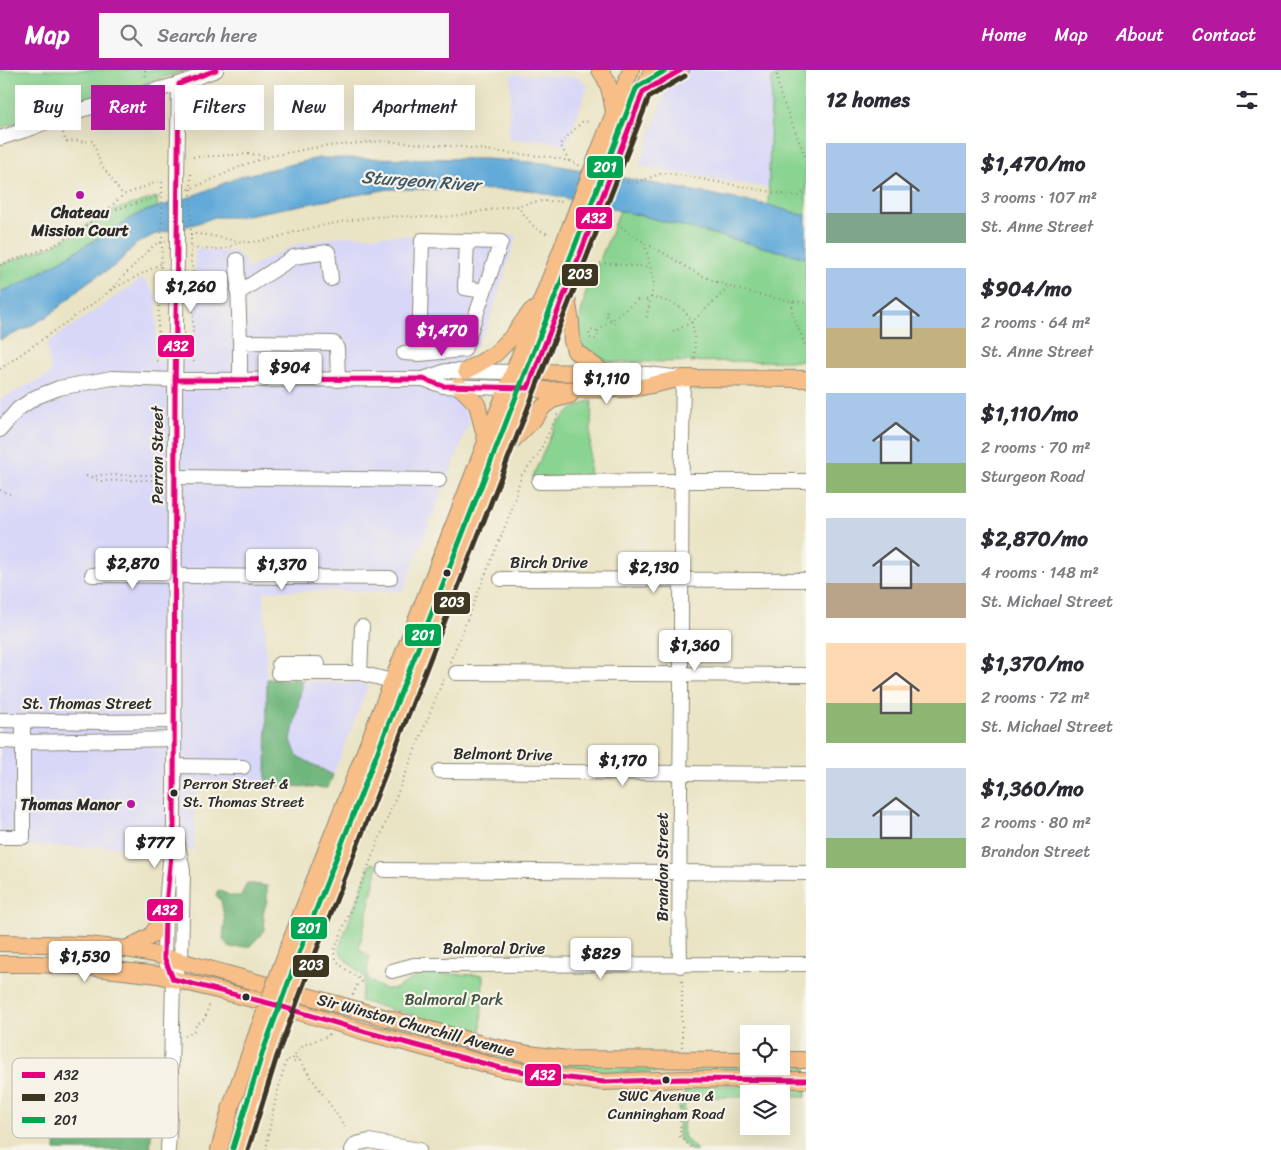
<!DOCTYPE html>
<meta charset="utf-8">
<style>
body{margin:0;font-family:Sriracha,sans-serif;background:#f7f7f7;color:#2b2b33;height:100vh;display:flex;flex-direction:column;font-size:19px;white-space:nowrap}
*{box-sizing:border-box;margin:0}
p{font-size:16px;color:#7c7c81}
.icon{flex:none;width:28px;height:28px;fill:none;stroke:currentColor;stroke-width:2;stroke-linecap:round;stroke-linejoin:round}
.map{position:relative;flex:1;overflow:hidden}
.side{display:flex;flex-direction:column;background:#fff;width:475px}
.side>*{flex:none}
.hud{position:absolute;left:15px;top:15px;width:475px;height:45px;display:flex;gap:10px}
.tools{position:absolute;left:740px;top:955px;display:grid;gap:10px}
.tools a{display:grid;place-items:center;width:50px;height:50px;border-radius:0px;background:#fff;box-shadow:0 5px 20px #0002;font-size:25px}
.price{position:absolute;translate:-50% -42px;padding:0 11px;border-radius:5px;background:#fff;color:#222;font-size:16px;line-height:32px;filter:drop-shadow(0 1px 2px #0008)}
.price::after{content:'';position:absolute;left:50%;top:30px;width:15px;height:11px;margin-left:-8px;background:inherit;clip-path:polygon(0 0,100% 0,50% 100%)}
.price.active{background:#b5179e;color:#fff}
ul{padding:0;list-style:none}
li{display:flex;align-items:center;gap:15px;height:125px;padding:0 20px}
li span{display:grid;place-items:center;flex:none;width:140px;height:100px;border-radius:0px;color:#555}
li>.icon{margin-inline-start:auto}
span .icon{width:60px;height:60px;fill:#fffc;stroke-width:1}
li b{font-size:21px}
h2{display:flex;justify-content:space-between;align-items:center;height:60px;padding:0 20px;font-size:21px}
.pill{padding:0 18px;border-radius:0px;background:#fff;box-shadow:0 5px 20px #0002;font-size:18px;line-height:45px}
.pill.active{background:#b5179e;color:#fff}
header{display:flex;align-items:center;gap:30px;box-sizing:border-box;height:70px;padding:0 25px;background:#b5179e;color:#fff}
header strong{font-size:24px}
nav{display:flex;gap:28px;margin-inline-start:auto;font-size:18px}
.search{width:350px;height:45px;background:#f7f7f7;display:flex;align-items:center;gap:12px;box-sizing:border-box;padding:0 18px;border-radius:0px;color:#7c7c81;font-size:19px}
main{display:flex;flex:1;min-height:0}
.map>svg:first-child{display:block}
.built{fill:#d8d7f8}
.green{fill:#89d491;stroke:#5a805e}
.forest{fill:#6eb67b;stroke:#4c7053}
.water{fill:#62aad9;stroke:#466a82}
.lines{fill:none;stroke-linecap:round;stroke-linejoin:round}
.minor-casing{stroke:#8a8878;stroke-width:16}
.major-casing{stroke:#8a8878;stroke-width:18}
.path{stroke:#8a8878;stroke-width:2;stroke-dasharray:1 4;stroke-linecap:butt}
.minor{stroke:#fff;stroke-width:14}
.major{stroke:#f7be87;stroke-width:16}
.minor-bridge-casing{stroke:#8a8878;stroke-width:16;stroke-linecap:butt}
.major-bridge-casing{stroke:#8a8878;stroke-width:18;stroke-linecap:butt}
.path-bridge{stroke:#8a8878;stroke-width:2;stroke-dasharray:1 4;stroke-linecap:butt}
.minor-bridge{stroke:#fff;stroke-width:14}
.major-bridge{stroke:#f7be87;stroke-width:16}
.bus-1-casing{stroke:#f7f3e8;stroke-width:9}
.bus-2-casing{stroke:#f7f3e8;stroke-width:9}
.bus-3-casing{stroke:#f7f3e8;stroke-width:9}
.bus-1{stroke:#e5007d;stroke-width:5}
.bus-2{stroke:#3d3621;stroke-width:5}
.bus-3{stroke:#00a651;stroke-width:5}
.poi-dot{fill:#b5179e;stroke:#f7f3e8;stroke-width:2}
.bus-dot{fill:#2b2b2b;stroke:#f7f3e8;stroke-width:2}
.labels{text-anchor:middle;dominant-baseline:central;stroke-width:4.5;stroke-linejoin:round;paint-order:stroke}
.bus-label{font-size:15px;fill:#2b2b2b;stroke:#f7f3e8;text-anchor:start}
.poi-label{font-size:16px;font-weight:bold;fill:#2b2b2b;stroke:#f7f3e8}
.street-label{font-size:16px;fill:#2b2b2b;stroke:#f7f3e8}
.park-label{font-size:16px;fill:#425544;stroke:#f7f3e8}
.water-label{font-size:18px;font-style:italic;fill:#3e5768;stroke:#f7f3e8}
.key{fill:#f7f3e8;stroke:#bab7af;stroke-width:1}
.key-label{font-size:14px;fill:#2b2b2b}
.line-badge{stroke:#f7f3e8;stroke-width:2}
.badge-label{font-size:14px;text-anchor:middle;font-weight:bold;fill:#fff}
</style>
<header>
<strong>Map</strong>
<div class="search"><svg class="icon" aria-label="search" viewBox="0 0 24 24"><circle cx="10" cy="10" r="6"/><path d="M15 15l6 6"/></svg>Search here</div>
<nav><a>Home</a><a>Map</a><a>About</a><a>Contact</a></nav>
</header>
<main>
<div class="map">
<svg width="806" height="1080" viewBox="0 0 806 1080">
<rect width="100%" height="100%" fill="#f7f3e8"/>
<filter id="ink" filterUnits="userSpaceOnUse"><feTurbulence type="fractalNoise" baseFrequency=".02" numOctaves="2"/><feDisplacementMap in="SourceGraphic" scale="10" xChannelSelector="R" yChannelSelector="G"/><feConvolveMatrix kernelMatrix="1 2 1 2 8 2 1 2 1" color-interpolation-filters="sRGB"/></filter>
<filter id="wash" filterUnits="userSpaceOnUse"><feTurbulence type="fractalNoise" baseFrequency=".0096" numOctaves="4" result="noise"/><feDisplacementMap in="SourceGraphic" scale="20" xChannelSelector="R" yChannelSelector="G"/><feGaussianBlur stdDeviation="1.12" result="paint"/><feColorMatrix in="noise" values="0 0 0 0 0 0 0 0 0 0 0 0 0 0 0 0 0 1.4 0 .05"/><feComposite in="paint" operator="in"/></filter>
<g filter="url(#wash)">
<rect width="100%" height="100%" fill="#eae4c5"/>
<g class="built">
<path d="M673,0H791L772,8L768,118L639,96Z"/>
<path d="M511,4L577,7L588,16L566,75L539,70H509Z"/>
<path d="M517,165L487,258L473,280L464,290L462,336L470,351L403,521H264L267,609L369,614L328,718L196,710L194,780L150,777L0,776V329L51,304L47,273L143,208L157,227L156,285L151,291L194,289L195,179L235,182L245,190V200L294,175L341,166Z"/>
</g>
<g class="green">
<path d="M0,0H188L0,58Z"/>
<path d="M791,0H806V146L768,135L772,8Z"/>
<path d="M157,127L158,137L140,143L21,214L0,222V195L55,175L81,159L104,143Z"/>
<path d="M620,140L806,188V291L609,292L582,278L577,262L586,221L610,166Z"/>
<path d="M592,331L589,407L532,408L556,354L570,341L586,332Z"/>
<path d="M371,793L378,795L359,879L370,887L367,899L368,909L376,915L385,919H395L422,903L483,905L481,963L360,931L365,908L342,886L339,878Z"/>
<path d="M315,935L480,980L749,996H806V1004L593,1002L559,1001L524,997L314,940Z"/>
<path d="M685,1015L806,1016V1027H781V1024H749V1027H685L683,1066L697,1080H690L678,1068L679,1027H684Z"/>
</g>
<g class="forest">
<path d="M267,609L303,610L291,670L297,686L333,705L328,718L266,715Z"/>
<path d="M247,813L267,816V831L263,843L265,860L250,876L230,878L223,869L225,850L221,831L216,825L219,820L231,826H241Z"/>
<path d="M59,1019L154,1027L150,1080H55Z"/>
</g>
<path class="water" d="M319,88L486,89L544,93L768,135L806,146V188L643,146L530,120L389,119L236,147H215L195,154L153,165L136,174L116,195L89,211L51,244L25,259L0,270V222L21,214L140,143L190,127L242,106Z"/>
</g>
<g filter="url(#ink)">
<g class="lines">
<defs>
<g id="minor">
<path d="M0,68L32,58L62,45L179,14L216,0"/>
<path d="M177,107L179,14"/>
<path d="M467,171L465,218L484,221"/>
<path d="M237,190L240,272"/>
<path d="M238,223L294,187L328,182L331,209"/>
<path d="M404,283L419,284L464,280L501,172L422,170L419,284"/>
<path d="M604,303L647,304L683,308C681,407 681,505 681,604C681,701 678,798 680,896"/>
<path d="M423,309L443,316L507,318"/>
<path d="M240,310V272L333,273L335,274L337,279L338,310"/>
<path d="M0,360L18,339L36,327L59,318L112,308L175,310L416,309H423L446,301L514,302"/>
<path d="M175,407L439,410"/>
<path d="M539,412L672,411H806"/>
<path d="M92,505L390,508"/>
<path d="M501,509L806,510"/>
<path d="M279,594H318"/>
<path d="M278,603H360L392,611"/>
<path d="M360,603L362,557"/>
<path d="M456,603L806,605"/>
<path d="M0,650L100,652L174,651"/>
<path d="M0,671L24,672L174,669"/>
<path d="M174,696L243,697"/>
<path d="M440,701L806,704"/>
<path d="M0,767H23V651"/>
<path d="M384,800L806,803"/>
<path d="M176,901L181,891L183,801L177,769"/>
<path d="M392,901L414,895L806,894"/>
<path d="M168,1080L170,1046L173,909L164,887L165,845L169,801L174,756L175,328L177,177"/>
<path d="M352,1080L356,1074L369,1071L419,1080"/>
</g>
<g id="major">
<path d="M600,0C610,13 611,26 614,42"/>
<path d="M643,22L681,0"/>
<path d="M598,84L631,0"/>
<path d="M616,90L652,0"/>
<path d="M566,221L571,253L572,271L575,281L604,303"/>
<path d="M466,301L495,284L511,268L531,241"/>
<path d="M524,302L604,303"/>
<path d="M459,316L477,334L486,370"/>
<path d="M517,318L546,320L624,319L642,317L683,308L806,309"/>
<path d="M509,374L533,350L543,337L552,330L570,325"/>
<path d="M0,873L87,875L126,879L158,885L489,976L529,984L567,989L749,990"/>
<path d="M288,878L571,155"/>
<path d="M126,879L151,866L165,845"/>
<path d="M305,889L589,161"/>
<path d="M0,894H35L79,896L158,905L276,935L366,962L501,998L550,1006L604,1012L682,1009L806,1010"/>
<path d="M781,990H806"/>
<path d="M219,1080L232,1033L255,969"/>
<path d="M240,1080L252,1036L272,976"/>
</g>
</defs>
<use href="#minor" class="minor-casing"/>
<use href="#major" class="major-casing"/>
<g class="path">
<path d="M145,0L146,9"/>
<path d="M776,0L780,24L806,88"/>
<path d="M63,63L66,72C77,69 82,73 93,71L100,93L123,125"/>
<path d="M193,87L251,84L267,86"/>
<path d="M569,91L560,74L582,52L585,51L590,53"/>
<path d="M622,111L633,114L660,104L668,103L794,126H798L806,120"/>
<path d="M188,119L202,114L246,94L271,86L318,77L383,71L463,77L516,84L551,87L569,91L581,96"/>
<path d="M517,136L535,158L548,164"/>
<path d="M106,141L123,125L162,110"/>
<path d="M609,148C619,154 627,162 637,168C646,174 657,179 667,185C676,190 684,196 693,201C727,219 767,228 806,233"/>
<path d="M190,164C210,163 230,172 250,172C266,172 283,165 298,161C320,156 343,151 365,148C394,144 424,149 453,146L543,131H555L565,132"/>
<path d="M645,173L654,214L646,249"/>
<path d="M600,193L650,197"/>
<path d="M0,195L55,175L81,159L104,143L164,125"/>
<path d="M111,220L162,193"/>
<path d="M651,227C658,229 666,230 673,234C681,237 690,245 692,253C695,263 695,281 694,292"/>
<path d="M793,231L792,243L806,277"/>
<path d="M607,242L605,244L617,256"/>
<path d="M597,262L594,260L590,261L589,265L590,268L592,269H596L598,266L597,262L640,228L650,231"/>
<path d="M673,262L692,252L729,217"/>
<path d="M157,291L156,290L158,287L159,207L161,201L162,178"/>
<path d="M194,292L193,290V199L191,193V178C208,179 226,183 239,171"/>
<path d="M0,299L105,225L151,178L156,174L166,171"/>
<path d="M86,406L91,407L100,405H153L158,407"/>
<path d="M92,407L99,411L152,410L158,407"/>
<path d="M0,420L10,424"/>
<path d="M450,592L512,439L521,406L538,385L558,343"/>
<path d="M362,912C352,901 335,897 334,881L444,608"/>
<path d="M353,925L358,912"/>
<path d="M329,964L327,967C311,972 298,974 292,991L295,992L297,986L301,987L300,991L346,1058"/>
<path d="M185,966L195,960L196,956L205,948L210,932"/>
<path d="M682,977V907"/>
<path d="M681,1021L680,1066L694,1080"/>
<path d="M266,1080C271,1049 277,1019 287,989L292,991"/>
</g>
<use href="#minor" class="minor"/>
<use href="#major" class="major"/>
<defs>
<path id="minor-bridge" d="M177,177V107"/>
<g id="major-bridge">
<path d="M571,155L598,84"/>
<path d="M589,161L616,90"/>
<path d="M255,969L288,878"/>
<path d="M272,976L305,889"/>
</g>
</defs>
<use href="#minor-bridge" class="minor-bridge-casing"/>
<use href="#major-bridge" class="major-bridge-casing"/>
<g class="path-bridge">
<path d="M191,104V178"/>
<path d="M162,178V112"/>
</g>
<use href="#minor-bridge" class="minor-bridge"/>
<use href="#major-bridge" class="major-bridge"/>
<defs>
<g id="bus-1">
<path d="M216,0L179,14L175,328L174,756L165,845L164,887L173,909L276,935L366,962L501,998L550,1006L604,1012L682,1009L806,1010"/>
<path d="M175,310L423,309L443,316L528,318L643,22L681,0"/>
</g>
<path id="bus-2" d="M248,1080L277,986L312,892L649,27L685,6"/>
<path id="bus-3" d="M233,1078L263,981L298,886L636,19L639,16L666,0"/>
</defs>
<use href="#bus-1" class="bus-1-casing"/>
<use href="#bus-2" class="bus-2-casing"/>
<use href="#bus-3" class="bus-3-casing"/>
<use href="#bus-1" class="bus-1"/>
<use href="#bus-2" class="bus-2"/>
<use href="#bus-3" class="bus-3"/>
</g>
</g>
<g class="poi-dot">
<circle cx="80" cy="125" r="5"/>
<circle cx="131" cy="734" r="5"/>
</g>
<g class="bus-dot">
<circle cx="447" cy="503" r="4.5"/>
<circle cx="174" cy="723" r="4.5"/>
<circle cx="246" cy="927" r="4.5"/>
<circle cx="666" cy="1010" r="4.5"/>
</g>
<g class="labels">
<g class="bus-label">
<text x="183" y="714">Perron Street &amp;<tspan x="183" dy="18">St. Thomas Street</tspan></text>
<text x="666" y="1026" text-anchor="middle">SWC Avenue &amp;<tspan x="666" dy="18">Cunningham Road</tspan></text>
</g>
<g class="poi-label">
<text x="80" y="142">Chateau<tspan x="80" dy="18">Mission Court</tspan></text>
<text x="121" y="734" text-anchor="end">Thomas Manor</text>
</g>
<g class="street-label">
<text transform="translate(157 385) rotate(-90)">Perron Street</text>
<text x="549" y="492">Birch Drive</text>
<text x="87" y="633">St. Thomas Street</text>
<text transform="translate(503 684) rotate(1)">Belmont Drive</text>
<text transform="translate(662 797) rotate(-90)">Brandon Street</text>
<text x="494" y="878">Balmoral Drive</text>
<text transform="translate(416 955) rotate(15)">Sir Winston Churchill Avenue</text>
</g>
<g class="park-label">
<text x="454" y="929">Balmoral Park</text>
</g>
<g class="water-label">
<text transform="translate(421 111) rotate(4)">Sturgeon River</text>
</g>
</g>
<rect x="12" y="988" width="166" height="80" rx="8" class="key"/>
<rect x="22" y="1002" width="23" height="6" fill="#e5007d"/>
<rect x="22" y="1024" width="23" height="7" fill="#3d3621"/>
<rect x="22" y="1047" width="23" height="6" fill="#00a651"/>
<g class="key-label">
<text x="54" y="1010">A32</text>
<text x="54" y="1032">203</text>
<text x="54" y="1055">201</text>
</g>
<g class="line-badge">
<rect x="586" y="85" width="38" height="24" rx="5" fill="#00a651"/>
<rect x="575" y="136" width="38" height="24" rx="5" fill="#e5007d"/>
<rect x="561" y="193" width="38" height="24" rx="5" fill="#3d3621"/>
<rect x="157" y="264" width="38" height="24" rx="5" fill="#e5007d"/>
<rect x="433" y="521" width="38" height="24" rx="5" fill="#3d3621"/>
<rect x="404" y="553" width="38" height="24" rx="5" fill="#00a651"/>
<rect x="146" y="828" width="38" height="24" rx="5" fill="#e5007d"/>
<rect x="290" y="846" width="38" height="24" rx="5" fill="#00a651"/>
<rect x="292" y="884" width="38" height="24" rx="5" fill="#3d3621"/>
<rect x="524" y="993" width="38" height="24" rx="5" fill="#e5007d"/>
</g>
<g class="badge-label">
<text x="605" y="102">201</text>
<text x="594" y="153">A32</text>
<text x="580" y="209">203</text>
<text x="176" y="281">A32</text>
<text x="452" y="537">203</text>
<text x="423" y="570">201</text>
<text x="165" y="845">A32</text>
<text x="309" y="863">201</text>
<text x="311" y="900">203</text>
<text x="543" y="1010">A32</text>
</g>
</svg>
<div class="tools">
<a><svg class="icon" aria-label="locate" viewBox="0 0 24 24"><circle cx="12" cy="12" r="6"/><path d="M12 2v4M12 18v4M2 12h4M18 12h4"/></svg></a>
<a><svg class="icon" aria-label="layers" viewBox="0 0 24 24"><path d="M12 4l9 5-9 5-9-5zM3 14l9 5 9-5"/></svg></a>
</div>
<b class="price" style="left:191px;top:243px">$1,260</b>
<b class="price active" style="left:442px;top:287px">$1,470</b>
<b class="price" style="left:290px;top:324px">$904</b>
<b class="price" style="left:607px;top:335px">$1,110</b>
<b class="price" style="left:133px;top:520px">$2,870</b>
<b class="price" style="left:282px;top:521px">$1,370</b>
<b class="price" style="left:654px;top:524px">$2,130</b>
<b class="price" style="left:695px;top:602px">$1,360</b>
<b class="price" style="left:623px;top:717px">$1,170</b>
<b class="price" style="left:155px;top:799px">$777</b>
<b class="price" style="left:601px;top:910px">$829</b>
<b class="price" style="left:85px;top:913px">$1,530</b>
<div class="hud">
<a class="pill">Buy</a>
<a class="pill active">Rent</a>
<a class="pill">Filters</a>
<a class="pill">New</a>
<a class="pill">Apartment</a>
</div>
</div>
<section class="side">
<h2>12 homes<svg class="icon" aria-label="filters" viewBox="0 0 24 24"><path d="M4 7h16M4 17h16"/><circle cx="9" cy="7" r="2"/><circle cx="15" cy="17" r="2"/></svg></h2>
<ul>
<li><span style="background:linear-gradient(#a9c7e8 70%,#7fa58c 0)"><svg class="icon" aria-label="home" viewBox="0 0 24 24"><path d="M3 11l9-7 9 7M6 9v11h12V9"/></svg></span><div><b>$1,470/mo</b><p>3 rooms · 107 m²</p><p>St. Anne Street</p></div></li>
<li><span style="background:linear-gradient(#a9c7e8 60%,#c2b280 0)"><svg class="icon" aria-label="home" viewBox="0 0 24 24"><path d="M3 11l9-7 9 7M6 9v11h12V9"/></svg></span><div><b>$904/mo</b><p>2 rooms · 64 m²</p><p>St. Anne Street</p></div></li>
<li><span style="background:linear-gradient(#a9c7e8 70%,#8fb573 0)"><svg class="icon" aria-label="home" viewBox="0 0 24 24"><path d="M3 11l9-7 9 7M6 9v11h12V9"/></svg></span><div><b>$1,110/mo</b><p>2 rooms · 70 m²</p><p>Sturgeon Road</p></div></li>
<li><span style="background:linear-gradient(#c9d6e8 65%,#b9a48a 0)"><svg class="icon" aria-label="home" viewBox="0 0 24 24"><path d="M3 11l9-7 9 7M6 9v11h12V9"/></svg></span><div><b>$2,870/mo</b><p>4 rooms · 148 m²</p><p>St. Michael Street</p></div></li>
<li><span style="background:linear-gradient(#ffd9b3 60%,#8fb573 0)"><svg class="icon" aria-label="home" viewBox="0 0 24 24"><path d="M3 11l9-7 9 7M6 9v11h12V9"/></svg></span><div><b>$1,370/mo</b><p>2 rooms · 72 m²</p><p>St. Michael Street</p></div></li>
<li><span style="background:linear-gradient(#c9d6e8 70%,#8fb573 0)"><svg class="icon" aria-label="home" viewBox="0 0 24 24"><path d="M3 11l9-7 9 7M6 9v11h12V9"/></svg></span><div><b>$1,360/mo</b><p>2 rooms · 80 m²</p><p>Brandon Street</p></div></li>
</ul>
</section>
</main>
